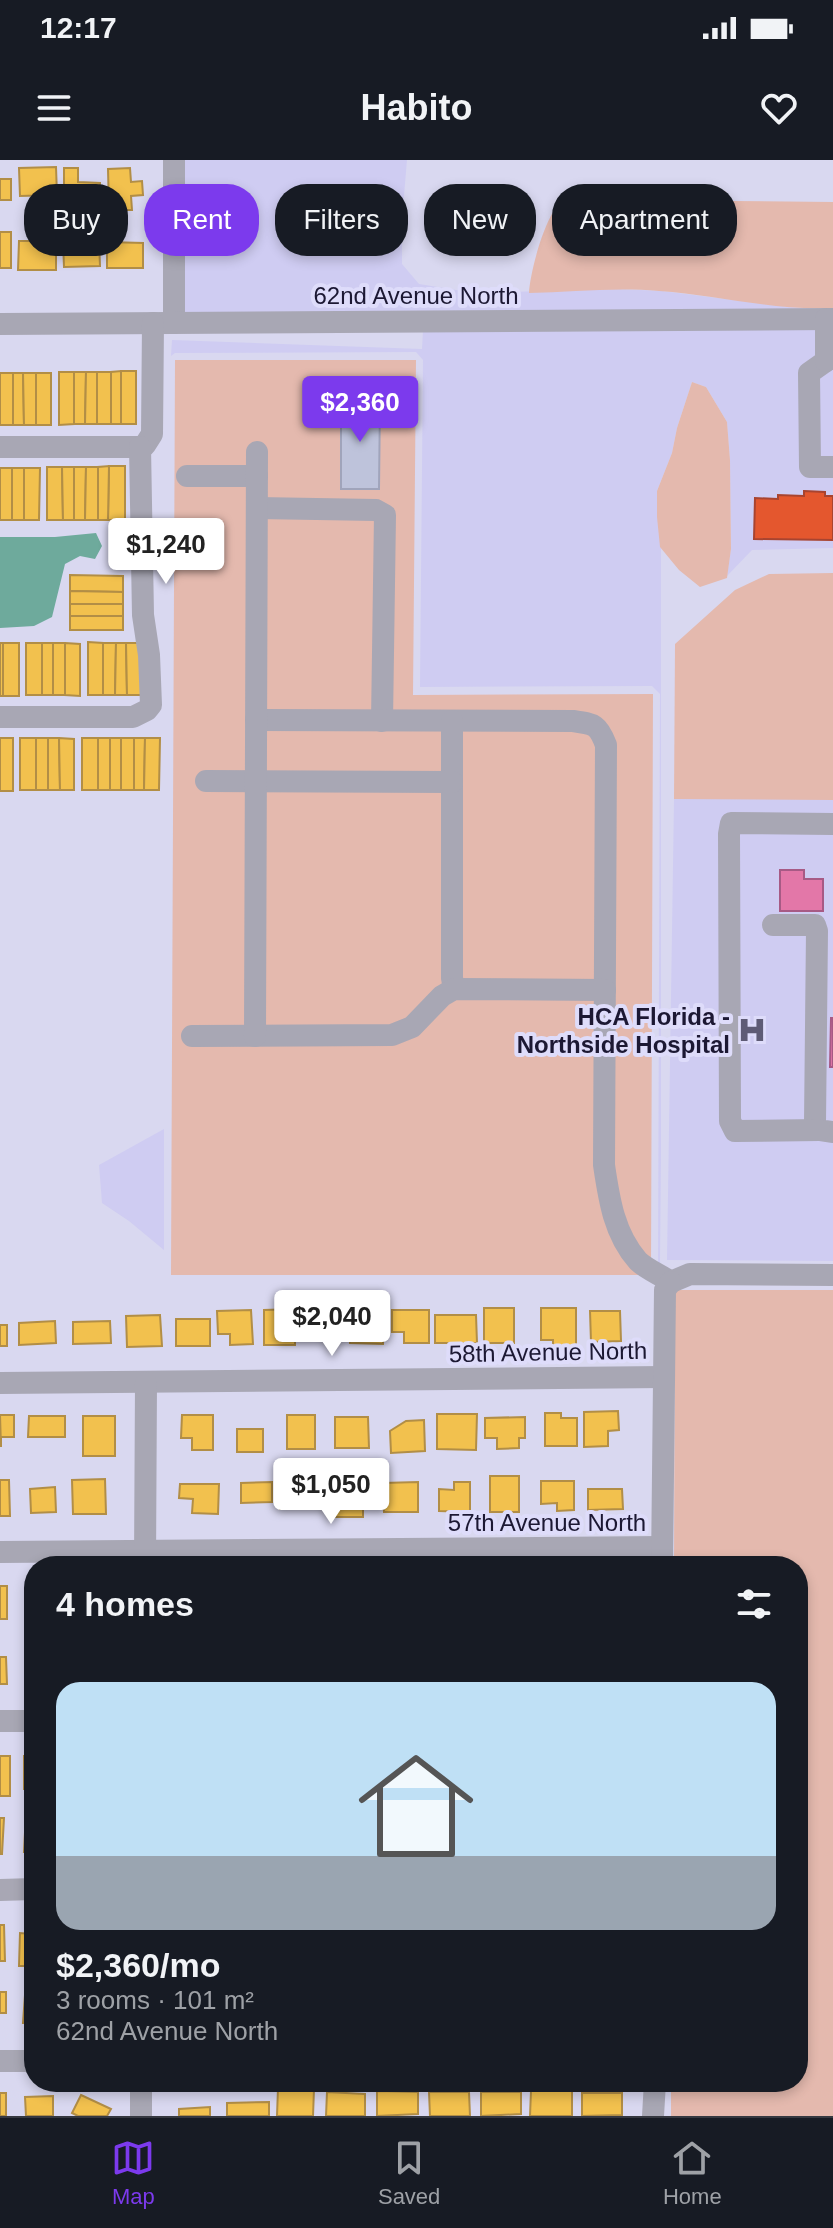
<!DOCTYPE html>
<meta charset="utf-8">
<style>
body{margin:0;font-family:Helvetica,sans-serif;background:#242831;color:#f1f3f6;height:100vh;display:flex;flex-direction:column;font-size:30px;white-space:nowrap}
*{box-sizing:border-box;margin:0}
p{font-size:26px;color:#9ea1a6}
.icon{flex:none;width:44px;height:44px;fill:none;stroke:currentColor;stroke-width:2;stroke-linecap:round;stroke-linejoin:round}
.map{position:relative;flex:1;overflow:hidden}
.side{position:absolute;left:24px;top:1396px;width:784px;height:536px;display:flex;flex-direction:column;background:#171b24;border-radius:32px;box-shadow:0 4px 12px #0003}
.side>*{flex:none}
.top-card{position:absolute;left:24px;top:24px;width:786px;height:72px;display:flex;gap:16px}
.price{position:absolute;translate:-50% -68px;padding:0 18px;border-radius:8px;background:#fff;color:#222;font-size:26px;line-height:52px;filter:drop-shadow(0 2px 4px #0008)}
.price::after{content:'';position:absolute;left:50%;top:48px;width:24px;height:18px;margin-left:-12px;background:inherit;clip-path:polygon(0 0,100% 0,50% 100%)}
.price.current{background:#7c3aed;color:#fff}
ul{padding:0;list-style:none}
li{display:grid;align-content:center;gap:16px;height:424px;padding:0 32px}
li span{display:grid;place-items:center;height:248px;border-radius:24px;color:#555}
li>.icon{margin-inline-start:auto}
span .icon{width:144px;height:144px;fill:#fffc;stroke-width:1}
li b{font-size:34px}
h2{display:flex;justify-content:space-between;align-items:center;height:96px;padding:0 32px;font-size:34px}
.pill{padding:0 28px;border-radius:32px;background:#171b24;box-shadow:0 4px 12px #0003;font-size:28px;line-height:72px}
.pill.current{background:#7c3aed;color:#fff}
.status{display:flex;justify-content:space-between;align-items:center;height:56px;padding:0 40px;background:#171b24;direction:ltr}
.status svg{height:22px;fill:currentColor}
header{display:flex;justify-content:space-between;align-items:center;height:104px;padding:0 32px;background:#171b24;font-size:36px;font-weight:800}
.tab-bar{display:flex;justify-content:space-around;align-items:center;height:112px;border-top:2px solid #363941;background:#171b24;font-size:22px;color:#9ea1a6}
.tab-bar a{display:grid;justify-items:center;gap:4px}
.tab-bar .current{color:#7c3aed}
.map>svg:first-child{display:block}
.built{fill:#cfccf2}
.green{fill:#e4b9ae}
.water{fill:#6eaa9c}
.homes{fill:#f2c14e;stroke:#b28e46;stroke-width:2}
.shops{fill:#e4572e;stroke:#a84430;stroke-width:2}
.health{fill:#e377a8;stroke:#a75a85;stroke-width:2}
.building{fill:#bec3db;stroke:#a0a4bb;stroke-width:2}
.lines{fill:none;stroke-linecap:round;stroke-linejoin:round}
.minor{stroke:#a8a7b4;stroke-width:22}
.labels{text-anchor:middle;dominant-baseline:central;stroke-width:8;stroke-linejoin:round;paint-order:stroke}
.street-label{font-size:24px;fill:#1c1833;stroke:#dedcfa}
.poi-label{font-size:24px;font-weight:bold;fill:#1c1833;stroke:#dedcfa;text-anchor:end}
</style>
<div class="status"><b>12:17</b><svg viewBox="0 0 49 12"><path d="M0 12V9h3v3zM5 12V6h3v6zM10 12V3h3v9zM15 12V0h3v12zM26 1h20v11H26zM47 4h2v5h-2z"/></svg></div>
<header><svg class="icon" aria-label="menu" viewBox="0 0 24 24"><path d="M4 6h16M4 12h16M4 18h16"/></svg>Habito<svg class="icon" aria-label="heart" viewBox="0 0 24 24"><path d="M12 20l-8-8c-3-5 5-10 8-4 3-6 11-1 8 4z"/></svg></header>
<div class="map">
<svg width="833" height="1956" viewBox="0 0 833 1956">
<rect width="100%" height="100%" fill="#d9d8f0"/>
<g class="built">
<path d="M184,0H407L402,60V104L419,124L475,133L620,129L662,131L791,147L825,149L184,153Z"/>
<path d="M833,168V388L752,390L727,416L731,389L730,300L727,262L706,227L692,222L677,268L672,293L657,331L661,388V991L660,1100L661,1115L658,1114L660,534L652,526L420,527L423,200L416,192L175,193L171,196L172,180L422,189L423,170Z"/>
<path d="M696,544L833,615V1101L667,1100L674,639Z"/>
<path d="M164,969V1090L129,1061L102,1043L99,1005Z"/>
</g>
<g class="green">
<path d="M600,29L725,31L732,41L833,42V148C775,151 717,135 659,131C616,127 572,132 529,133C530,112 546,50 564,40C575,34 588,32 600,29Z"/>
<path d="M175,200H416L413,535L653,534L651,1115H171Z"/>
<path d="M692,222L706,227L727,262L730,300L731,389L727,418L700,427L679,410L660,387L657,357V331L672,293L677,268Z"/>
<path d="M833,413V640L674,639L675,484L735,430L769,414Z"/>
<path d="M675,1130H833V1956H671V1922H798V1406H674Z"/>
</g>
<path class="water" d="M96,373L102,386L95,399L80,396L65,404L52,457L34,466L0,468V377H55Z"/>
<g class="homes">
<path d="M56,7L57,35L20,36L19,8Z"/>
<path d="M64,8H78V22L100,23V40H88V50H64Z"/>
<path d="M130,8L131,22L142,21L143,35L131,36L132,50H109L108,9Z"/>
<rect x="0" y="19" width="11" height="21"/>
<rect x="0" y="72" width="11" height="36"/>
<path d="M99,80L100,106L64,107L63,81Z"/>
<path d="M19,81H56V110H18Z"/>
<path d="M107,82L143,83V108H107Z"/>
<path d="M121,211V264H111V212Z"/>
<rect x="121" y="211" width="15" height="53"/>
<path d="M59,212H74V264L59,265Z"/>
<path d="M74,212H86L85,264H74Z"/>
<path d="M86,212H97V264H85Z"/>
<rect x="97" y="212" width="14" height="52"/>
<rect x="0" y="213" width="13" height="52"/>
<path d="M13,213H23L24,265H13Z"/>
<path d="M23,213H36V265H24Z"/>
<rect x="36" y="213" width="15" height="52"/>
<path d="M109,306H125V360H108Z"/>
<path d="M109,306L108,360H98V307Z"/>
<path d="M47,307H62L63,360H47Z"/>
<path d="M62,307H74V360H63Z"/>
<path d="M74,307H86L85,360H74Z"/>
<path d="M86,307H98V360H85Z"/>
<rect x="0" y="308" width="12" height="52"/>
<rect x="12" y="308" width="12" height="52"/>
<path d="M24,308H40L39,360H24Z"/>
<path d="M70,415L123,416V432L70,431Z"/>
<path d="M70,431L123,432V444H70Z"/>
<rect x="70" y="444" width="53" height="12"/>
<rect x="70" y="456" width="53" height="14"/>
<path d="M88,482L103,483V535H88Z"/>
<rect x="0" y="483" width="3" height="53"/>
<rect x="3" y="483" width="16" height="53"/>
<rect x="26" y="483" width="16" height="52"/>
<rect x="42" y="483" width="11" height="52"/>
<rect x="53" y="483" width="12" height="52"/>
<path d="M65,483L80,484V536L65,535Z"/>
<path d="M103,483H116L115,535H103Z"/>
<path d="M116,483H126L127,535H115Z"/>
<path d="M126,483H142V535H127Z"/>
<rect x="0" y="578" width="13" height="53"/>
<rect x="20" y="578" width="16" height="52"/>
<rect x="36" y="578" width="12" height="52"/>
<path d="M48,578H59L60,630H48Z"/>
<path d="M59,578L74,579V630H60Z"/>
<rect x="82" y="578" width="16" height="52"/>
<rect x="98" y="578" width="12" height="52"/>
<rect x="110" y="578" width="11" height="52"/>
<rect x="121" y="578" width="13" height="52"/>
<path d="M134,578H145L144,630H134Z"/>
<path d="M145,578H160L159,630H144Z"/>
<rect x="484" y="1148" width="30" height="35"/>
<path d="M541,1148H576V1190H553V1180H541Z"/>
<path d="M295,1149V1185H264V1150Z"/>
<path d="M362,1149H384L383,1184L350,1183L351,1160H362Z"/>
<path d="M251,1150L253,1184L230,1185V1174H218L217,1151Z"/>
<path d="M392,1150H429V1183H404V1172H392Z"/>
<path d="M590,1151H620L621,1181L591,1182Z"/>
<path d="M160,1155L162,1186L127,1187L126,1156Z"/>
<path d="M308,1155L339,1156V1181L308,1180Z"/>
<path d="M435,1155H476L477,1183H435Z"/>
<rect x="176" y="1159" width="34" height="27"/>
<path d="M55,1161L56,1183L19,1185V1163Z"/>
<path d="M110,1161L111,1183L73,1184V1162Z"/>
<rect x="0" y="1165" width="7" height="21"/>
<path d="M618,1251L619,1270L608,1271V1286L584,1287V1252Z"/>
<path d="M545,1253H561V1258H577V1286H545Z"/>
<path d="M437,1254H477L476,1290L437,1289Z"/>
<path d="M0,1255H14V1277H1V1287Z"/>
<path d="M182,1255H213V1290H192V1278H181Z"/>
<rect x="287" y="1255" width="28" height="34"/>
<path d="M29,1256H65V1277H28Z"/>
<rect x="83" y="1256" width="32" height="40"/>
<path d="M335,1257H368L369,1288H335Z"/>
<path d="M525,1257V1278H519V1288L497,1289V1278H485V1258Z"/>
<path d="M424,1260L425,1291L391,1293L390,1271L406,1261Z"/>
<rect x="237" y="1269" width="26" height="23"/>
<rect x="490" y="1316" width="29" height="36"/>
<path d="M105,1319L106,1354H73L72,1320Z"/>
<path d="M0,1320H9L10,1356H0Z"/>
<path d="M541,1321H574V1350L557,1351V1343L541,1344Z"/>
<path d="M272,1322V1342L241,1343V1323Z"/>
<path d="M329,1322L352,1323V1334H363V1357H329Z"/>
<path d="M418,1322V1352H384L383,1323Z"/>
<path d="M454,1322H470V1352L439,1351V1329L454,1330Z"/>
<path d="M180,1324H219L218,1354L192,1353L193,1339L179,1338Z"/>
<path d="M55,1327L56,1352L31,1353L30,1329Z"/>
<path d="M322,1329V1348L280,1349V1330Z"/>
<path d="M588,1329H622L623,1349L588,1350Z"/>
<rect x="0" y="1426" width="7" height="33"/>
<rect x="27" y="1426" width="7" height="27"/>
<path d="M0,1497H6L7,1524H0Z"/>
<rect x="26" y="1501" width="8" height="22"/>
<rect x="0" y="1596" width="10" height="40"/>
<rect x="24" y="1596" width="10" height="33"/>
<path d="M26,1653H34V1692H24Z"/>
<path d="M0,1658H4L2,1694H0Z"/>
<path d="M32,1764H34V1806H19L20,1773L31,1774Z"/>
<path d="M0,1765H4L5,1801H0Z"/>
<rect x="0" y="1832" width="6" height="21"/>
<path d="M25,1835L34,1836V1863H23Z"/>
<path d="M278,1928L314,1929L313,1956H277Z"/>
<path d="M377,1931L418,1932V1954L377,1956Z"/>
<path d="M531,1931H572V1956H530Z"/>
<path d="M327,1932L365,1934V1956H326Z"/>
<path d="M429,1932H469L470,1956H430Z"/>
<path d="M481,1932H521V1954L481,1956Z"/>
<rect x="0" y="1933" width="6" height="23"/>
<path d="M582,1933H622V1955L582,1956Z"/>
<path d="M81,1935L111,1949L107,1956H78L72,1953Z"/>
<path d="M53,1936V1956H26L25,1937Z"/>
<path d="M269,1942V1956H227V1943Z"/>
<path d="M210,1947V1956H179V1949Z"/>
</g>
<path class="shops" d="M804,331L825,332V336H833V380L754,379L755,338L778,339V335L804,336Z"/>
<g class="health">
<path d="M780,710H804V719H823V751H780Z"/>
<path d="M831,858H833V907H830Z"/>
</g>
<path class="building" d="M341,240H380L379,329H341Z"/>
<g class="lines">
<g class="minor">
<path d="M174,163V0"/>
<path d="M0,164L833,159"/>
<path d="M826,201L809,213L810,307H833"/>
<path d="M826,201V159"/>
<path d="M0,287H140"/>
<path d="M140,287L145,285L152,274L153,163"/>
<path d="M187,316H257"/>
<path d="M257,348L376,350L385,355L382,561"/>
<path d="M0,557H133L147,550L151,545L149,495L143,455L140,287"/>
<path d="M256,560L573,561C594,564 598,564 606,585L604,1005C609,1039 614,1074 638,1101C646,1109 661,1115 671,1122"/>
<path d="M452,561V818L454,829"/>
<path d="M206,621L452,622"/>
<path d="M773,765H815L817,771L815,963L819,970L832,972"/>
<path d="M192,876L392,875L412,867L442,836L454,829L605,830"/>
<path d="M255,876L257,292"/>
<path d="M819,970L735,971L730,961L729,674L731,663L833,664"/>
<path d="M671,1122L690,1114L833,1115"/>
<path d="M0,1223L664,1217"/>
<path d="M0,1392L662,1387"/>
<path d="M145,1405L146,1223"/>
<path d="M662,1406L665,1130L671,1122"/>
<path d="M0,1561H34"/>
<path d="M0,1730L34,1729"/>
<path d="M0,1901H34"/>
<path d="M141,1956V1922"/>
<path d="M653,1956L655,1922"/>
</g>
</g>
<defs>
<symbol id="hospital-bare" viewBox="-9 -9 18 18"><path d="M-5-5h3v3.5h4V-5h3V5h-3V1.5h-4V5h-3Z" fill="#5e5b75" stroke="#dedcfa" stroke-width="2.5" paint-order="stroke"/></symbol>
</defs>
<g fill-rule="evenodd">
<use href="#hospital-bare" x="732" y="850" width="40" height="40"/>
</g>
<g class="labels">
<g class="street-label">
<text x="416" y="135">62nd Avenue North</text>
<text transform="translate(548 1192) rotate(-1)">58th Avenue North</text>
<text x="547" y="1362">57th Avenue North</text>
</g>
<g class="poi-label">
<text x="730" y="856">HCA Florida -<tspan x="730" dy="28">Northside Hospital</tspan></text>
</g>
</g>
</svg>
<b class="price current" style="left:360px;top:284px">$2,360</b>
<b class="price" style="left:166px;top:426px">$1,240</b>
<b class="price" style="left:332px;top:1198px">$2,040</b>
<b class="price" style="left:331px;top:1366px">$1,050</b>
<div class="top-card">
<a class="pill">Buy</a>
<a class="pill current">Rent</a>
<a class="pill">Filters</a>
<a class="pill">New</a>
<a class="pill">Apartment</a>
</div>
<section class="side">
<h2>4 homes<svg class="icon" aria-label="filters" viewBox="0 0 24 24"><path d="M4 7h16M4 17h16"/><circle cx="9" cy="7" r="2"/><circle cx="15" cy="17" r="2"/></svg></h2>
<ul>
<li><span style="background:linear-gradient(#bfe0f5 70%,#9aa5b1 0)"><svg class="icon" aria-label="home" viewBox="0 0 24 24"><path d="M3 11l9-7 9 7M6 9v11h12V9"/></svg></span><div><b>$2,360/mo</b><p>3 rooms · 101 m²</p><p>62nd Avenue North</p></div></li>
</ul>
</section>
</div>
<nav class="tab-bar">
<a class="current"><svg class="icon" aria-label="map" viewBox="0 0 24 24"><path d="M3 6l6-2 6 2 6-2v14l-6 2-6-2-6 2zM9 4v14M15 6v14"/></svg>Map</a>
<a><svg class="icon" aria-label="saved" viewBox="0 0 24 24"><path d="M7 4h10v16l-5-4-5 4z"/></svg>Saved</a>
<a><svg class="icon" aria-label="home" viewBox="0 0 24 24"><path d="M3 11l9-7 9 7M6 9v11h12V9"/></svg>Home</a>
</nav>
